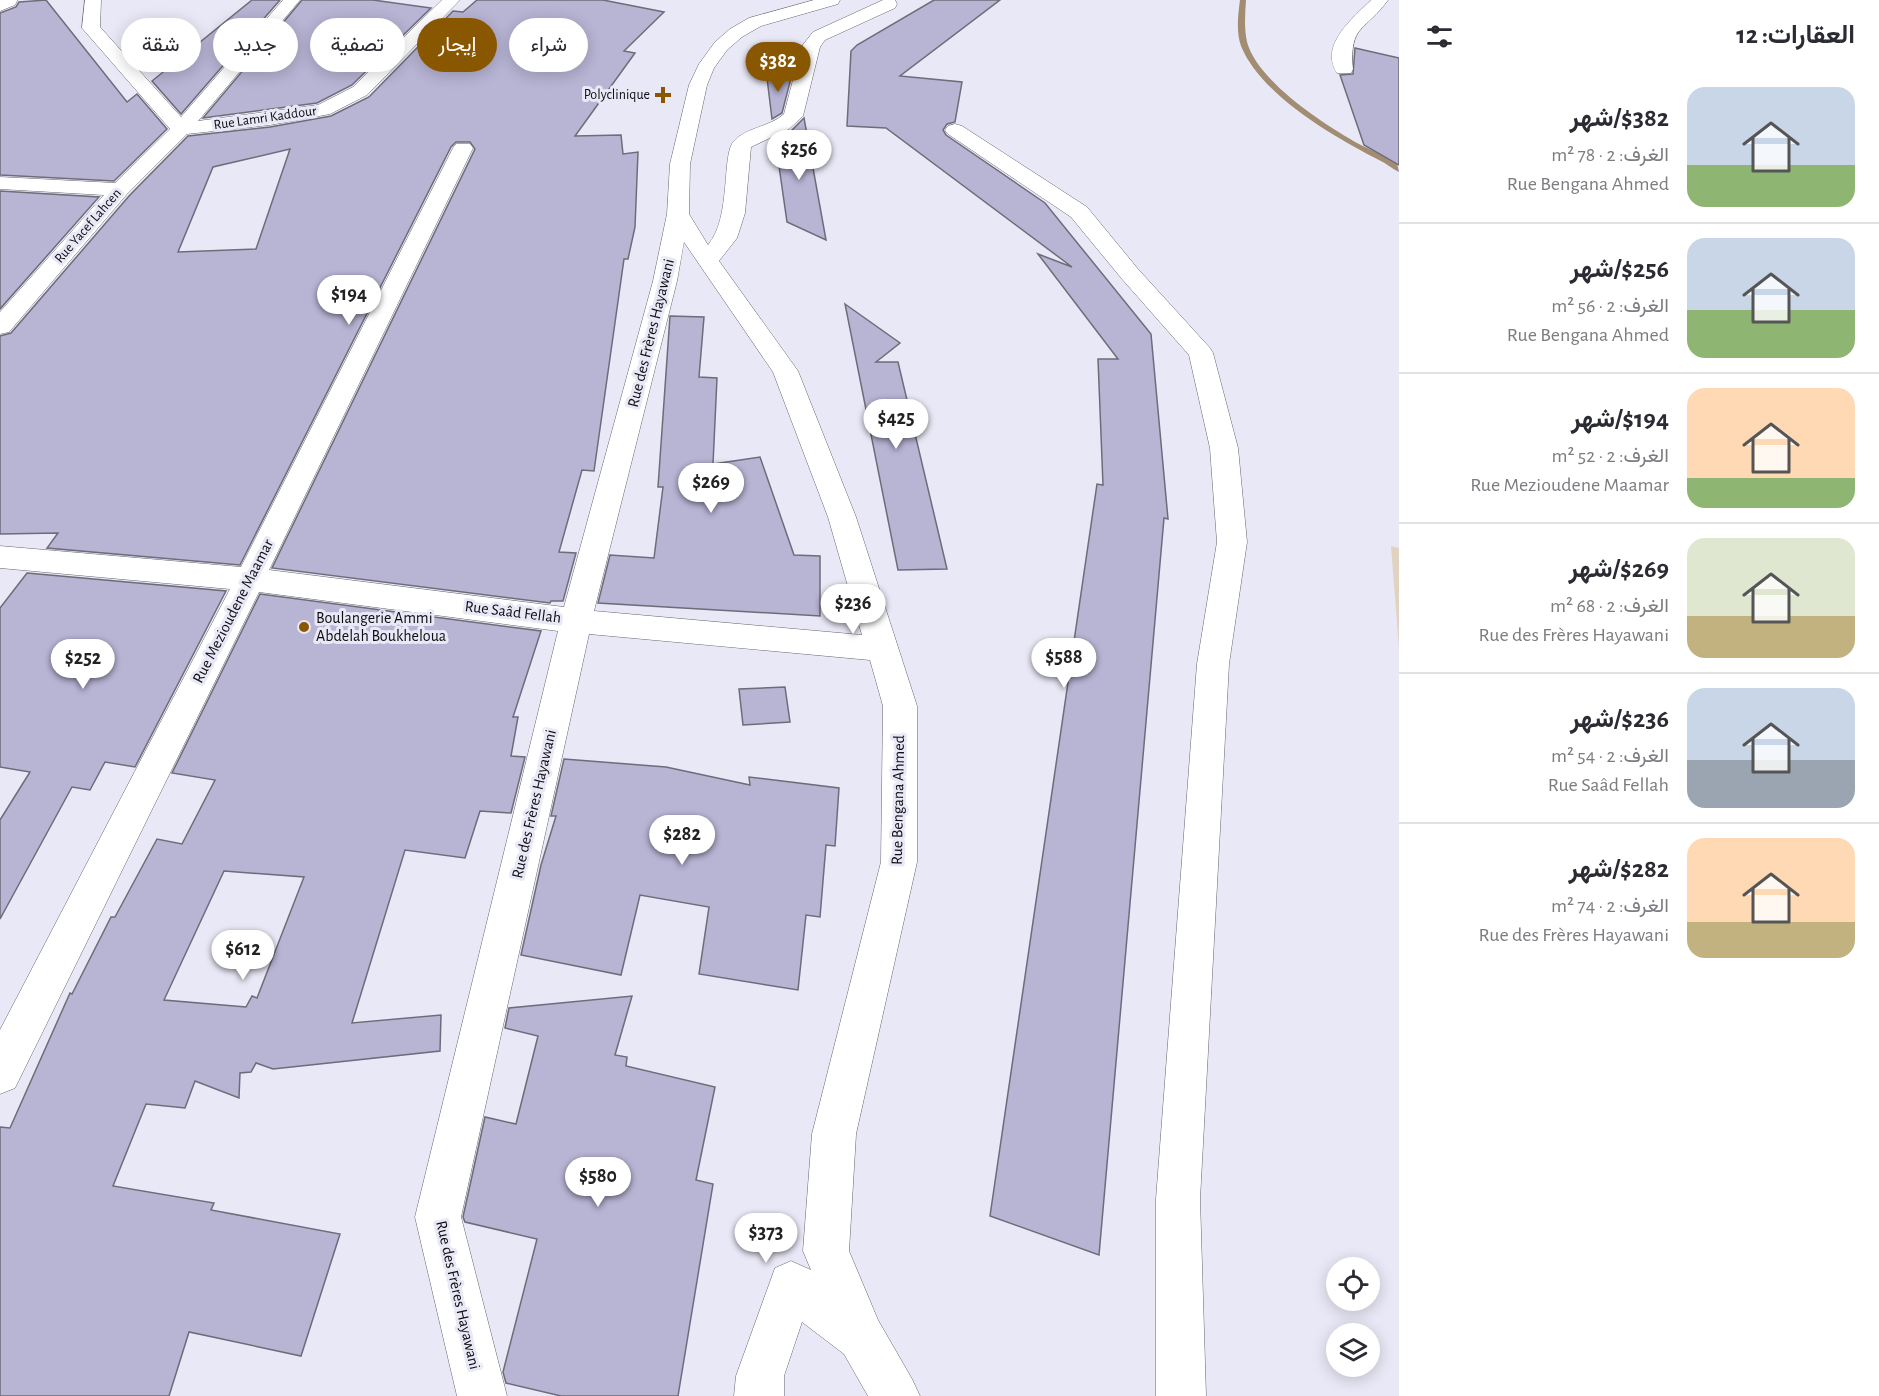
<!DOCTYPE html>
<html lang="ar">
<meta charset="utf-8">
<style>
body{margin:0;font-family:"Alegreya Sans",Vazirmatn,sans-serif;background:#f2f2f3;color:#2b2b33;direction:rtl;height:100vh;display:flex;flex-direction:column;font-size:22px;white-space:nowrap}
*{box-sizing:border-box;margin:0}
p{font-size:20px;color:#7c7c81}
.icon{flex:none;width:33px;height:33px;fill:none;stroke:currentColor;stroke-width:2;stroke-linecap:round;stroke-linejoin:round}
.map{position:relative;flex:1;overflow:hidden;direction:ltr}
.drawer{display:flex;flex-direction:column;background:#fff;width:480px}
.drawer>*{flex:none}
.banner{position:absolute;left:18px;top:18px;width:570px;height:54px;direction:rtl;display:flex;gap:12px}
.buttons{position:absolute;left:1326px;top:1257px;display:grid;gap:12px}
.buttons a{display:grid;place-items:center;width:54px;height:54px;border-radius:50%;background:#fff;box-shadow:0 3px 15px #0003;font-size:30px}
.price{position:absolute;translate:-50% -51px;padding:0 14px;border-radius:21px;background:#fff;color:#222;font-size:20px;line-height:39px;filter:drop-shadow(0 2px 3px #0008)}
.price::after{content:'';position:absolute;left:50%;top:36px;width:18px;height:14px;margin-left:-9px;background:inherit;clip-path:polygon(0 0,100% 0,50% 100%)}
.price.current{background:#885700;color:#fff}
ul{padding:0;list-style:none}
li{display:flex;align-items:center;gap:18px;height:150px;padding:0 24px}
li+li{border-top:2px solid #e1e1e2}
li span{display:grid;place-items:center;flex:none;width:168px;height:120px;border-radius:18px;color:#555}
li>.icon{margin-inline-start:auto}
span .icon{width:72px;height:72px;fill:#fffc;stroke-width:1}
li b{font-size:26px}
h2{display:flex;justify-content:space-between;align-items:center;height:72px;padding:0 24px;font-size:26px}
.chip{padding:0 21px;border-radius:27px;background:#fff;box-shadow:0 3px 15px #0003;font-size:21px;line-height:54px}
.chip.current{background:#885700;color:#fff}
main{display:flex;flex:1;min-height:0}
.map>svg:first-child{display:block}
.green{fill:#e2d3c1}
.lines{fill:none;stroke-linecap:round;stroke-linejoin:round}
.stream{fill:#a28c72;fill-rule:evenodd}
.building{fill:#b7b4d4;stroke:#6d6c78;stroke-width:1.5;fill-rule:evenodd}
.minor-casing{stroke:#666571;stroke-width:1}
.minor{fill:#fff;fill-rule:evenodd}
.poi-dot{fill:#885700;stroke:#e9e8f6;stroke-width:2}
.labels{text-anchor:middle;dominant-baseline:central;stroke-width:6;stroke-linejoin:round;paint-order:stroke}
.far-poi-label{font-size:14px;fill:#0e0e12;stroke:#e9e8f6;text-anchor:end}
.far-street-label{font-size:14px;fill:#0e0e12;stroke:#e9e8f6}
.street-label{font-size:16px;fill:#0e0e12;stroke:#e9e8f6}
.poi-label{font-size:16px;fill:#0e0e12;stroke:#e9e8f6;text-anchor:start}
</style>
<main>
<section class="drawer">
<h2>العقارات: 12<svg class="icon" aria-label="filters" viewBox="0 0 24 24"><path d="M4 7h16M4 17h16"/><circle cx="9" cy="7" r="2"/><circle cx="15" cy="17" r="2"/></svg></h2>
<ul>
<li><span style="background:linear-gradient(#c9d6e8 65%,#8fb573 0)"><svg class="icon" aria-label="home" viewBox="0 0 24 24"><path d="M3 11l9-7 9 7M6 9v11h12V9"/></svg></span><div><b>$382/شهر</b><p>الغرف: 2 · 78 m²</p><p>Rue Bengana Ahmed</p></div></li>
<li><span style="background:linear-gradient(#c9d6e8 60%,#8fb573 0)"><svg class="icon" aria-label="home" viewBox="0 0 24 24"><path d="M3 11l9-7 9 7M6 9v11h12V9"/></svg></span><div><b>$256/شهر</b><p>الغرف: 2 · 56 m²</p><p>Rue Bengana Ahmed</p></div></li>
<li><span style="background:linear-gradient(#ffd9b3 75%,#8fb573 0)"><svg class="icon" aria-label="home" viewBox="0 0 24 24"><path d="M3 11l9-7 9 7M6 9v11h12V9"/></svg></span><div><b>$194/شهر</b><p>الغرف: 2 · 52 m²</p><p>Rue Mezioudene Maamar</p></div></li>
<li><span style="background:linear-gradient(#dfe7d0 65%,#c2b280 0)"><svg class="icon" aria-label="home" viewBox="0 0 24 24"><path d="M3 11l9-7 9 7M6 9v11h12V9"/></svg></span><div><b>$269/شهر</b><p>الغرف: 2 · 68 m²</p><p>Rue des Frères Hayawani</p></div></li>
<li><span style="background:linear-gradient(#c9d6e8 60%,#9aa5b1 0)"><svg class="icon" aria-label="home" viewBox="0 0 24 24"><path d="M3 11l9-7 9 7M6 9v11h12V9"/></svg></span><div><b>$236/شهر</b><p>الغرف: 2 · 54 m²</p><p>Rue Saâd Fellah</p></div></li>
<li><span style="background:linear-gradient(#ffd9b3 70%,#c2b280 0)"><svg class="icon" aria-label="home" viewBox="0 0 24 24"><path d="M3 11l9-7 9 7M6 9v11h12V9"/></svg></span><div><b>$282/شهر</b><p>الغرف: 2 · 74 m²</p><p>Rue des Frères Hayawani</p></div></li>
</ul>
</section>
<div class="map">
<svg width="1399" height="1396" viewBox="0 0 1399 1396">
<rect width="100%" height="100%" fill="#e9e8f6"/>
<path class="green" d="M1391,546L1399,548V648Z"/>
<g class="lines">
<path class="stream" d="M1240,0H1246C1245,14 1244,28 1247,42C1258,82 1325,125 1359,144C1372,151 1385,155 1397,163L1399,172C1392,169 1386,163 1379,160C1334,137 1261,95 1241,46C1236,32 1238,15 1240,0Z"/>
</g>
<g class="building">
<path d="M46,0L127,102L137,94L167,129L114,181L0,175V13L16,7L19,2Z"/>
<path d="M252,0H280L181,114L152,81Z"/>
<path d="M302,0H373L431,8L352,85L317,103L203,118Z"/>
<path d="M477,0H603L664,12L624,51L635,53L575,136L621,135L623,154L638,152L635,227L628,259H624L594,471L582,470L559,552L576,553L563,601H551L550,603L272,568L475,149L470,142H456L451,147L240,565L47,548L58,533L0,534V336L11,333L129,196L188,136L270,127L331,116L369,97L453,11L463,12ZM290,149L256,249L178,252L213,167Z"/>
<path d="M934,0H1000L900,76L962,82L955,122L947,124L943,130L946,135L1045,203L1151,334L1168,519L1164,518L1099,1255L990,1216L1097,484L1103,485L1098,359H1118L1038,254L1072,267L886,128L847,126L851,51L857,45Z"/>
<path d="M1355,48L1399,58V165L1364,145L1340,75L1353,74Z"/>
<path d="M792,74L782,113L772,119L767,78Z"/>
<path d="M804,118L826,240L787,222L775,138L791,131Z"/>
<path d="M0,191L99,197L0,309Z"/>
<path d="M845,304L900,343L876,362H898L947,569L898,570Z"/>
<path d="M670,316L704,317L699,377L717,378L713,464L760,457L794,555L820,556V616L598,603L610,555L654,558L663,487H658Z"/>
<path d="M27,573L226,591L135,767L105,762L90,790L72,787L0,919V820L30,772L0,767V608Z"/>
<path d="M260,594L541,631L513,717H518L511,756L525,757L511,813L480,811L465,858L405,850L352,1023L441,1015L440,1051L273,1069L256,1063L251,1072L240,1073L239,1098L195,1081L185,1108L146,1104L113,1186L214,1203L211,1210L340,1234L301,1356L189,1332L169,1396H0V1127L10,1128L70,993L72,994L111,917H115L157,839L182,844L215,780L172,773ZM224,871L304,877L257,998L252,996L246,1007L164,1000Z"/>
<path d="M785,687L790,722L743,725L739,689Z"/>
<path d="M564,759L666,767L750,785L749,777L839,788L835,846L826,845L820,917L806,915L798,990L699,974L709,907L640,895L621,975L521,955L541,865L556,816H551Z"/>
<path d="M632,996L615,1055L627,1057L626,1066L715,1087L696,1180L713,1184L678,1396H561L506,1383L503,1372L537,1239L465,1222L463,1217L485,1117L516,1124L538,1036L505,1028L509,1008Z"/>
</g>
<g class="lines">
<defs>
<g id="minor">
<path d="M0,0H17V1L15,5L0,11Z"/>
<path d="M85,0H101L100,27L181,117L283,0H300L198,121L318,105L353,87L442,0H460L367,95L330,114L270,125L187,134L127,194L9,332L0,334V312L104,195L0,189V177L115,183L170,129L82,28Z"/>
<path d="M814,0H840L838,4L761,26L742,37L727,50L714,68L707,85L690,164L689,214L708,245C732,217 721,154 734,141C747,127 770,127 784,114L802,46L813,32L883,0H895L897,4L895,8L825,40L820,47L803,116L789,129L751,147L745,213L737,238L719,261L798,371L856,517L917,706V862L856,1134L849,1251L878,1320L912,1379L920,1396H868L844,1354L802,1322L784,1376V1396H734L736,1376L775,1268L791,1261L811,1270L803,1251L812,1134L881,862L883,706L870,660L589,634L461,1217L507,1396H457L415,1217L558,631L259,592L15,1088L0,1094V1030L230,589L0,568V546L241,567L453,148L456,144H470L473,148L269,570L564,607L653,281L667,214L670,164L689,85L699,64L715,42L730,29L749,18ZM684,242L773,372L828,517L862,635L594,611L677,281Z"/>
<path d="M1371,0H1388C1366,31 1349,24 1353,69L1351,73H1337C1319,45 1353,18 1371,0Z"/>
<path d="M955,124L962,126L1087,207L1138,269L1210,348L1213,353L1238,448L1247,542L1229,664L1200,1199L1206,1396H1156V1199L1197,664L1217,542L1210,448L1189,355L1122,279L1071,217L948,134L945,130L948,126Z"/>
</g>
</defs>
<use href="#minor" class="minor-casing"/>
<use href="#minor" class="minor"/>
</g>
<g class="poi-dot">
<path d="M660 86h6v6h6v6h-6v6h-6v-6h-6v-6h6z"/>
<circle cx="304" cy="627" r="6"/>
</g>
<g class="labels">
<g class="far-poi-label">
<text x="650" y="95">Polyclinique</text>
</g>
<g class="far-street-label">
<text transform="translate(265 118) rotate(-8)">Rue Lamri Kaddour</text>
<text transform="translate(88 226) rotate(-49)">Rue Yacef Lahcen</text>
</g>
<g class="street-label">
<text transform="translate(651 333) rotate(-76)">Rue des Frères Hayawani</text>
<text transform="translate(233 611) rotate(-63)">Rue Mezioudene Maamar</text>
<text transform="translate(513 612) rotate(7)">Rue Saâd Fellah</text>
<text transform="translate(898 800) rotate(-89)">Rue Bengana Ahmed</text>
<text transform="translate(534 804) rotate(-77)">Rue des Frères Hayawani</text>
<text transform="translate(458 1295) rotate(77)">Rue des Frères Hayawani</text>
</g>
<g class="poi-label">
<text x="316" y="618">Boulangerie Ammi<tspan x="316" dy="18">Abdelah Boukheloua</tspan></text>
</g>
</g>
</svg>
<div class="buttons">
<a><svg class="icon" aria-label="locate" viewBox="0 0 24 24"><circle cx="12" cy="12" r="6"/><path d="M12 2v4M12 18v4M2 12h4M18 12h4"/></svg></a>
<a><svg class="icon" aria-label="layers" viewBox="0 0 24 24"><path d="M12 4l9 5-9 5-9-5zM3 14l9 5 9-5"/></svg></a>
</div>
<b class="price current" style="left:778px;top:93px">$382</b>
<b class="price" style="left:799px;top:181px">$256</b>
<b class="price" style="left:349px;top:326px">$194</b>
<b class="price" style="left:896px;top:450px">$425</b>
<b class="price" style="left:711px;top:514px">$269</b>
<b class="price" style="left:853px;top:635px">$236</b>
<b class="price" style="left:1064px;top:689px">$588</b>
<b class="price" style="left:83px;top:690px">$252</b>
<b class="price" style="left:682px;top:866px">$282</b>
<b class="price" style="left:243px;top:981px">$612</b>
<b class="price" style="left:598px;top:1208px">$580</b>
<b class="price" style="left:766px;top:1264px">$373</b>
<div class="banner">
<a class="chip">شراء</a>
<a class="chip current">إيجار</a>
<a class="chip">تصفية</a>
<a class="chip">جديد</a>
<a class="chip">شقة</a>
</div>
</div>
</main>
